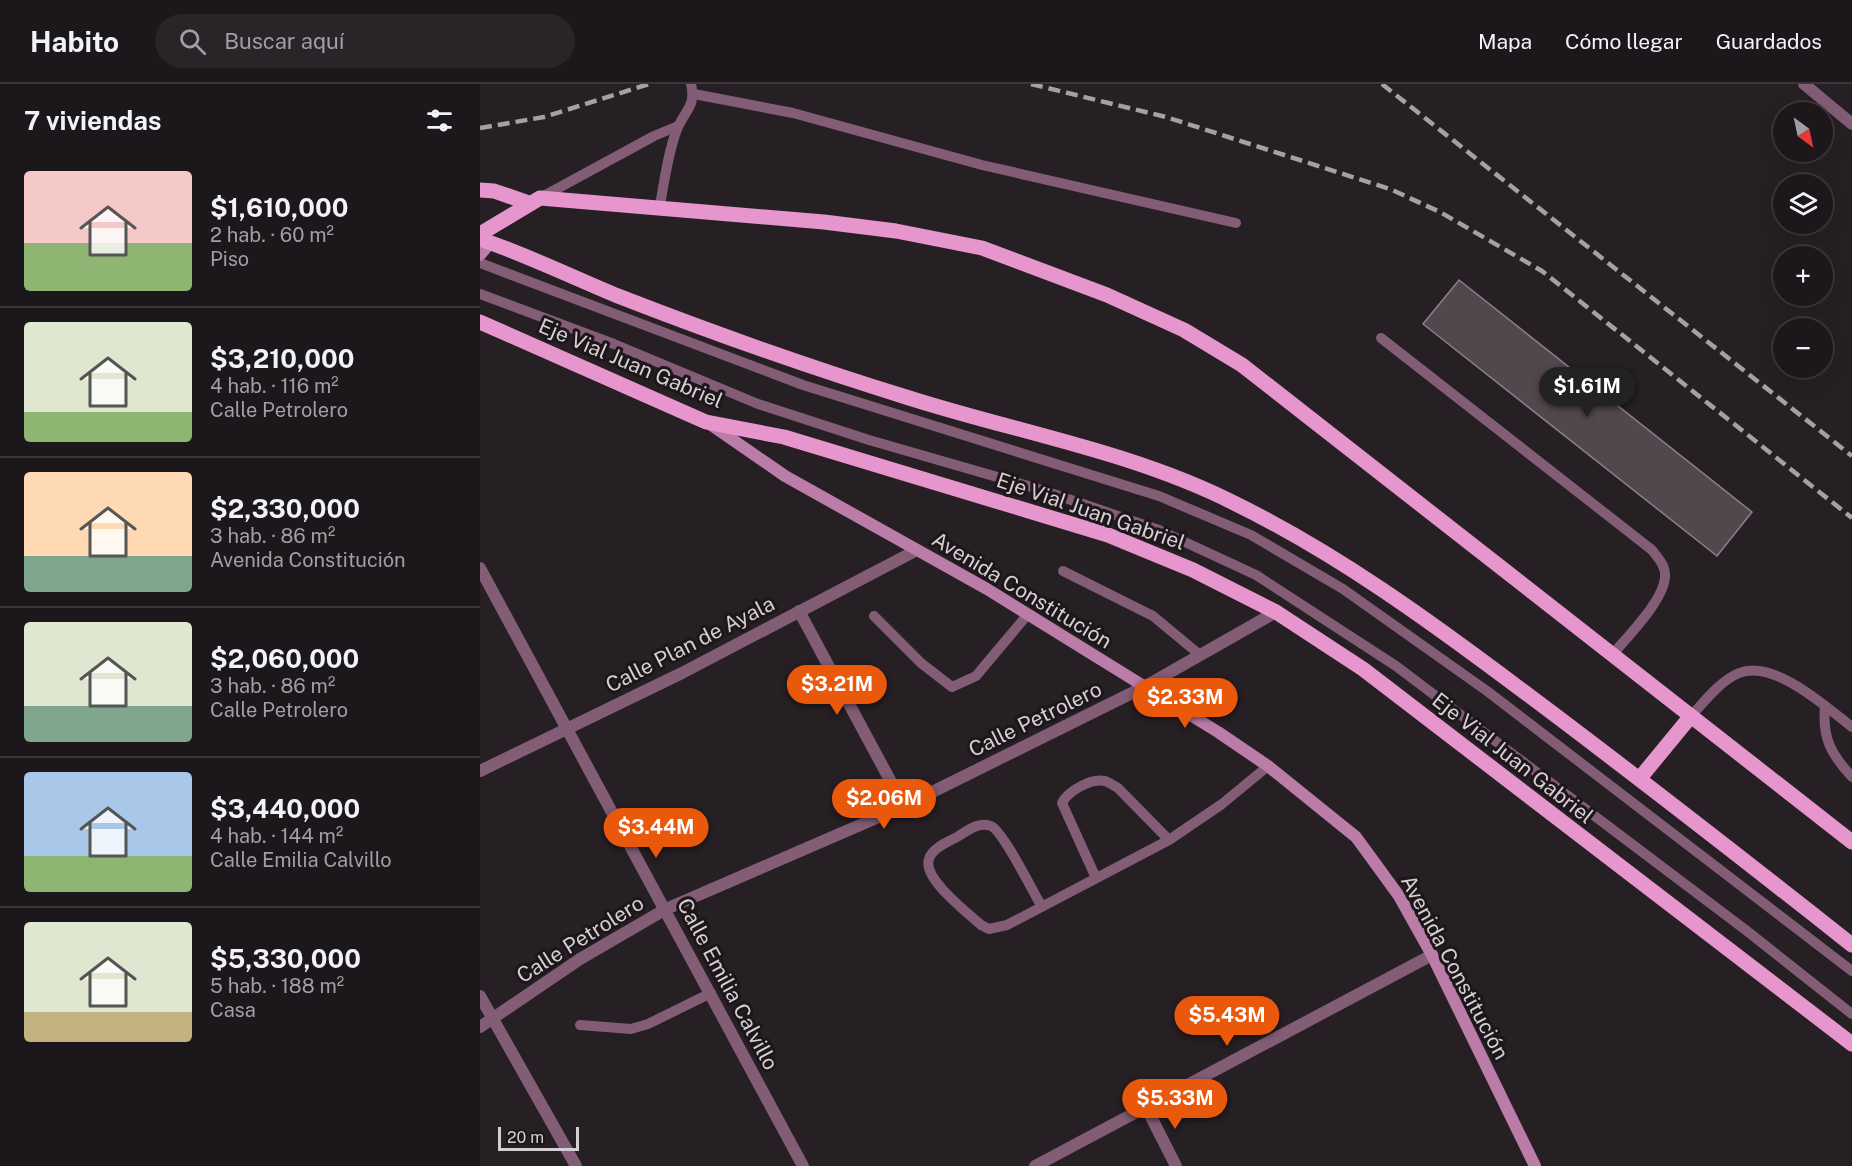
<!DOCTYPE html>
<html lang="es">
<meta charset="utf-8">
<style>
body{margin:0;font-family:"Public Sans",sans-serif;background:#292428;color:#f1f3f6;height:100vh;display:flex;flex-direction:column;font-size:22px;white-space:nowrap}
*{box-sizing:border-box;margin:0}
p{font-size:20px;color:#a09fa3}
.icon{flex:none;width:33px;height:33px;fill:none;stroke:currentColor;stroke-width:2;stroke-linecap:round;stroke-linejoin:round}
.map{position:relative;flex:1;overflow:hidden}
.drawer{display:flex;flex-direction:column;background:#1c171b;width:480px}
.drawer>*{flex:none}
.needle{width:39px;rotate:147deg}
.fabs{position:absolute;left:1293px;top:18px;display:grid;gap:12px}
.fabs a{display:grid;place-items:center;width:60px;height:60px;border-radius:50%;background:#1c171b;box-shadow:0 6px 24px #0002,0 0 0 2px #3a363a;font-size:30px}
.scale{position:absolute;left:18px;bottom:15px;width:81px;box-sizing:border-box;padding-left:6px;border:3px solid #d5cfd3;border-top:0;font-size:16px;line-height:21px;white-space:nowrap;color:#d5cfd3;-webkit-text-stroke:4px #1d161a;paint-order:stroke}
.price{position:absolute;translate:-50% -51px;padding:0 14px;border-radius:21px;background:#ea580c;color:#fff;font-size:20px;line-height:39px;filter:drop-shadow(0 2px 3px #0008)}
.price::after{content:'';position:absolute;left:50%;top:36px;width:18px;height:14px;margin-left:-9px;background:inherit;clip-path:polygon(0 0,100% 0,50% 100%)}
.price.on{background:#222;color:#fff}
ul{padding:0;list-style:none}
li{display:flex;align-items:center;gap:18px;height:150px;padding:0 24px}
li+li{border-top:2px solid #3a363a}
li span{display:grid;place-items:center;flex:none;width:168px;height:120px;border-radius:6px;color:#555}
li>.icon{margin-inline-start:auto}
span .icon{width:72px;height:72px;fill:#fffc;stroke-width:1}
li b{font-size:26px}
h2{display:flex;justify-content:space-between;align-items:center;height:72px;padding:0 24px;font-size:26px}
header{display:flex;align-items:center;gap:36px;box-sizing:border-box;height:84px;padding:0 30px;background:#1c171b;border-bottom:2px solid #3a363a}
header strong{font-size:28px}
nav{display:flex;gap:33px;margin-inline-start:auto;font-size:21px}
.search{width:420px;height:54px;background:#292428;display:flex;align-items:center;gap:15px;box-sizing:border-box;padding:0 21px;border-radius:33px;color:#a09fa3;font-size:22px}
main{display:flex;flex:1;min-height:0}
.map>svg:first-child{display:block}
.building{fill:#51484e;stroke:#8a8187;stroke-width:1.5}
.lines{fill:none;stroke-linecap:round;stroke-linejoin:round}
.lane{stroke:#835c76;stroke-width:10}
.street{stroke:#835c76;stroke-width:12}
.secondary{stroke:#bb7ca7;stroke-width:12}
.primary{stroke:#e695cd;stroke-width:15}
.rail{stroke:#a6a0a4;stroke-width:4.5;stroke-dasharray:12 6;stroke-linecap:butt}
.labels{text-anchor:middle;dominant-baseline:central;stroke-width:6;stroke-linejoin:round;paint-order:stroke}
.street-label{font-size:21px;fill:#d5cfd3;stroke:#1d161a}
</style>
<header>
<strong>Habito</strong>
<div class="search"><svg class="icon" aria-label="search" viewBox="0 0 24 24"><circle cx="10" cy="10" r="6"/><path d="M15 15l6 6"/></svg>Buscar aquí</div>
<nav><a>Mapa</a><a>Cómo llegar</a><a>Guardados</a></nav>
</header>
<main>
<section class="drawer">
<h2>7 viviendas<svg class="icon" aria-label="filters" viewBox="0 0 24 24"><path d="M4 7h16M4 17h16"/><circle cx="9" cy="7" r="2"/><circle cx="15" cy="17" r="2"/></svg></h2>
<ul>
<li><span style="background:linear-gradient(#f6c9c9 60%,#8fb573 0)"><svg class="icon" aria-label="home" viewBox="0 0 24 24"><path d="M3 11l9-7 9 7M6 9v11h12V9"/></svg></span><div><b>$1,610,000</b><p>2 hab. · 60 m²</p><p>Piso</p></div></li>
<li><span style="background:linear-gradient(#dfe7d0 75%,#8fb573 0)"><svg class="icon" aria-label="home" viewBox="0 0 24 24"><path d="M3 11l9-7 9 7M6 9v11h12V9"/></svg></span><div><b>$3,210,000</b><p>4 hab. · 116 m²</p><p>Calle Petrolero</p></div></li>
<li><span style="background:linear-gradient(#ffd9b3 70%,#7fa58c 0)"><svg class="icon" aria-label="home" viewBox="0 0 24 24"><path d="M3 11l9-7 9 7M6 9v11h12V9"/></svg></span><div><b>$2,330,000</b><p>3 hab. · 86 m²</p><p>Avenida Constitución</p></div></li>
<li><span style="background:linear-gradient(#dfe7d0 70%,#7fa58c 0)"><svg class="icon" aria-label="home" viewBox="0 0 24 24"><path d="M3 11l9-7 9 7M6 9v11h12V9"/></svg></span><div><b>$2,060,000</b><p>3 hab. · 86 m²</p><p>Calle Petrolero</p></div></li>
<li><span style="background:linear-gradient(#a9c7e8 70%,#8fb573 0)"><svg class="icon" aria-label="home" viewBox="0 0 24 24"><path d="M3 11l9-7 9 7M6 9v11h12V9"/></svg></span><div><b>$3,440,000</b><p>4 hab. · 144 m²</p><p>Calle Emilia Calvillo</p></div></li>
<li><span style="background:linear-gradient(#dfe7d0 75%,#c2b280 0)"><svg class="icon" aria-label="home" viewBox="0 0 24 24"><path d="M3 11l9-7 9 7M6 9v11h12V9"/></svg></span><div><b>$5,330,000</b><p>5 hab. · 188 m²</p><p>Casa</p></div></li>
</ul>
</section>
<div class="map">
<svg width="1372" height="1082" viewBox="0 0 1372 1082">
<rect width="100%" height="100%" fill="#261f24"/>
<path class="building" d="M979,196L1272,428L1237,472L943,240Z"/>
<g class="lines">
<g class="lane">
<path d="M214,10L313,29L502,81L756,139"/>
<path d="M60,114L174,52L198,42"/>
<path d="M179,126C184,101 188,66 198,43C206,25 216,22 211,0"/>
<path d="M0,179L323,301L679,412L771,451L863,505L1007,607L1372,887"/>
<path d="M0,210L134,260L278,320L389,356L562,406L679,446L776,491L916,582L1267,847L1372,930"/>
<path d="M901,254L1172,466C1178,474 1185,481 1185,491C1186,514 1148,552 1133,570"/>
<path d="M583,487L673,532L720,571"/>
<path d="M394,532L441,579L472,603L496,592L548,530"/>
<path d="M1345,622C1342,654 1351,670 1372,693"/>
<path d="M1211,632C1225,617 1240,597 1259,589C1294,575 1346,623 1372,643"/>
<path d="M616,794L582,719C588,707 611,694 625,697C629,698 634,702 638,704L689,756"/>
<path d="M562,823C553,808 523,747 511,742C499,737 487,747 477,753C468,758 452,764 449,775C442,794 487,828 501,841L509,845L527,841L689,756L742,720L788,682"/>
<path d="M100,941L151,945L168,940L231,909"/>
</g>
<g class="street">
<path d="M1324,0L1372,40"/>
<path d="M0,484L323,1082"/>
<path d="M319,527L424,722"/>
<path d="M0,687L202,589L437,466"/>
<path d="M0,912L96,1082"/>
<path d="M0,943L100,875L186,825L424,722L664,603L796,528"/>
<path d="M666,1023L696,1082"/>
<path d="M555,1082L952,871"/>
</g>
<g class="secondary">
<path d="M0,171L10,159"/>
<path d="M230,340L305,392L507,505L738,648L788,682L876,753L919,812L952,871L1055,1082"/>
</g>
<g class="primary">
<path d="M0,106L14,107L49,119"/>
<path d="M0,150L60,114L344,138L416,147L502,164L627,211L704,246L762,281L1372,758"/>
<path d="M0,155C47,171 92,193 138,212C233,249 329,283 426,313C535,348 651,367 754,419C858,470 951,538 1043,607C1154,690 1263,775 1372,861"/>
<path d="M0,238L226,338L304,353L628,451L713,486L796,528L883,585L1372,960"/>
<path d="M1160,694L1211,632"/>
</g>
<g class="rail">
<path d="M551,0L686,33L910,105L960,128L1062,187L1372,434"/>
<path d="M902,0L1372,372"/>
<path d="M0,44L64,33L169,0"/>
</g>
</g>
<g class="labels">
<g class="street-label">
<text transform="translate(151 279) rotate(23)">Eje Vial Juan Gabriel</text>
<text transform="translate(611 427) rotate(19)">Eje Vial Juan Gabriel</text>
<text transform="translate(542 506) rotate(31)">Avenida Constitución</text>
<text transform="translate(210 560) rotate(-27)">Calle Plan de Ayala</text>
<text transform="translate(555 635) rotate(-26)">Calle Petrolero</text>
<text transform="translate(1033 674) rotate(38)">Eje Vial Juan Gabriel</text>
<text transform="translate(100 855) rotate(-32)">Calle Petrolero</text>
<text transform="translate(975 883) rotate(62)">Avenida Constitución</text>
<text transform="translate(248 900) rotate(62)">Calle Emilia Calvillo</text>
</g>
</g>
</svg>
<div class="fabs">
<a><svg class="needle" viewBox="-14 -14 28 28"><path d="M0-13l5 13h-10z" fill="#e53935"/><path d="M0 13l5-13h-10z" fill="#a09fa3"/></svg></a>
<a><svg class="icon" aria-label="layers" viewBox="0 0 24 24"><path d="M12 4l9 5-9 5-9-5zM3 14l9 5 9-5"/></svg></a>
<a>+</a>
<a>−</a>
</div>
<div class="scale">20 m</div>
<b class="price on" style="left:1107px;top:334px">$1.61M</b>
<b class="price" style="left:357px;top:632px">$3.21M</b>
<b class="price" style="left:705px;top:645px">$2.33M</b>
<b class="price" style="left:404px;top:746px">$2.06M</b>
<b class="price" style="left:176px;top:775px">$3.44M</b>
<b class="price" style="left:747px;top:963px">$5.43M</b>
<b class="price" style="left:695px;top:1046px">$5.33M</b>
</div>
</main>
